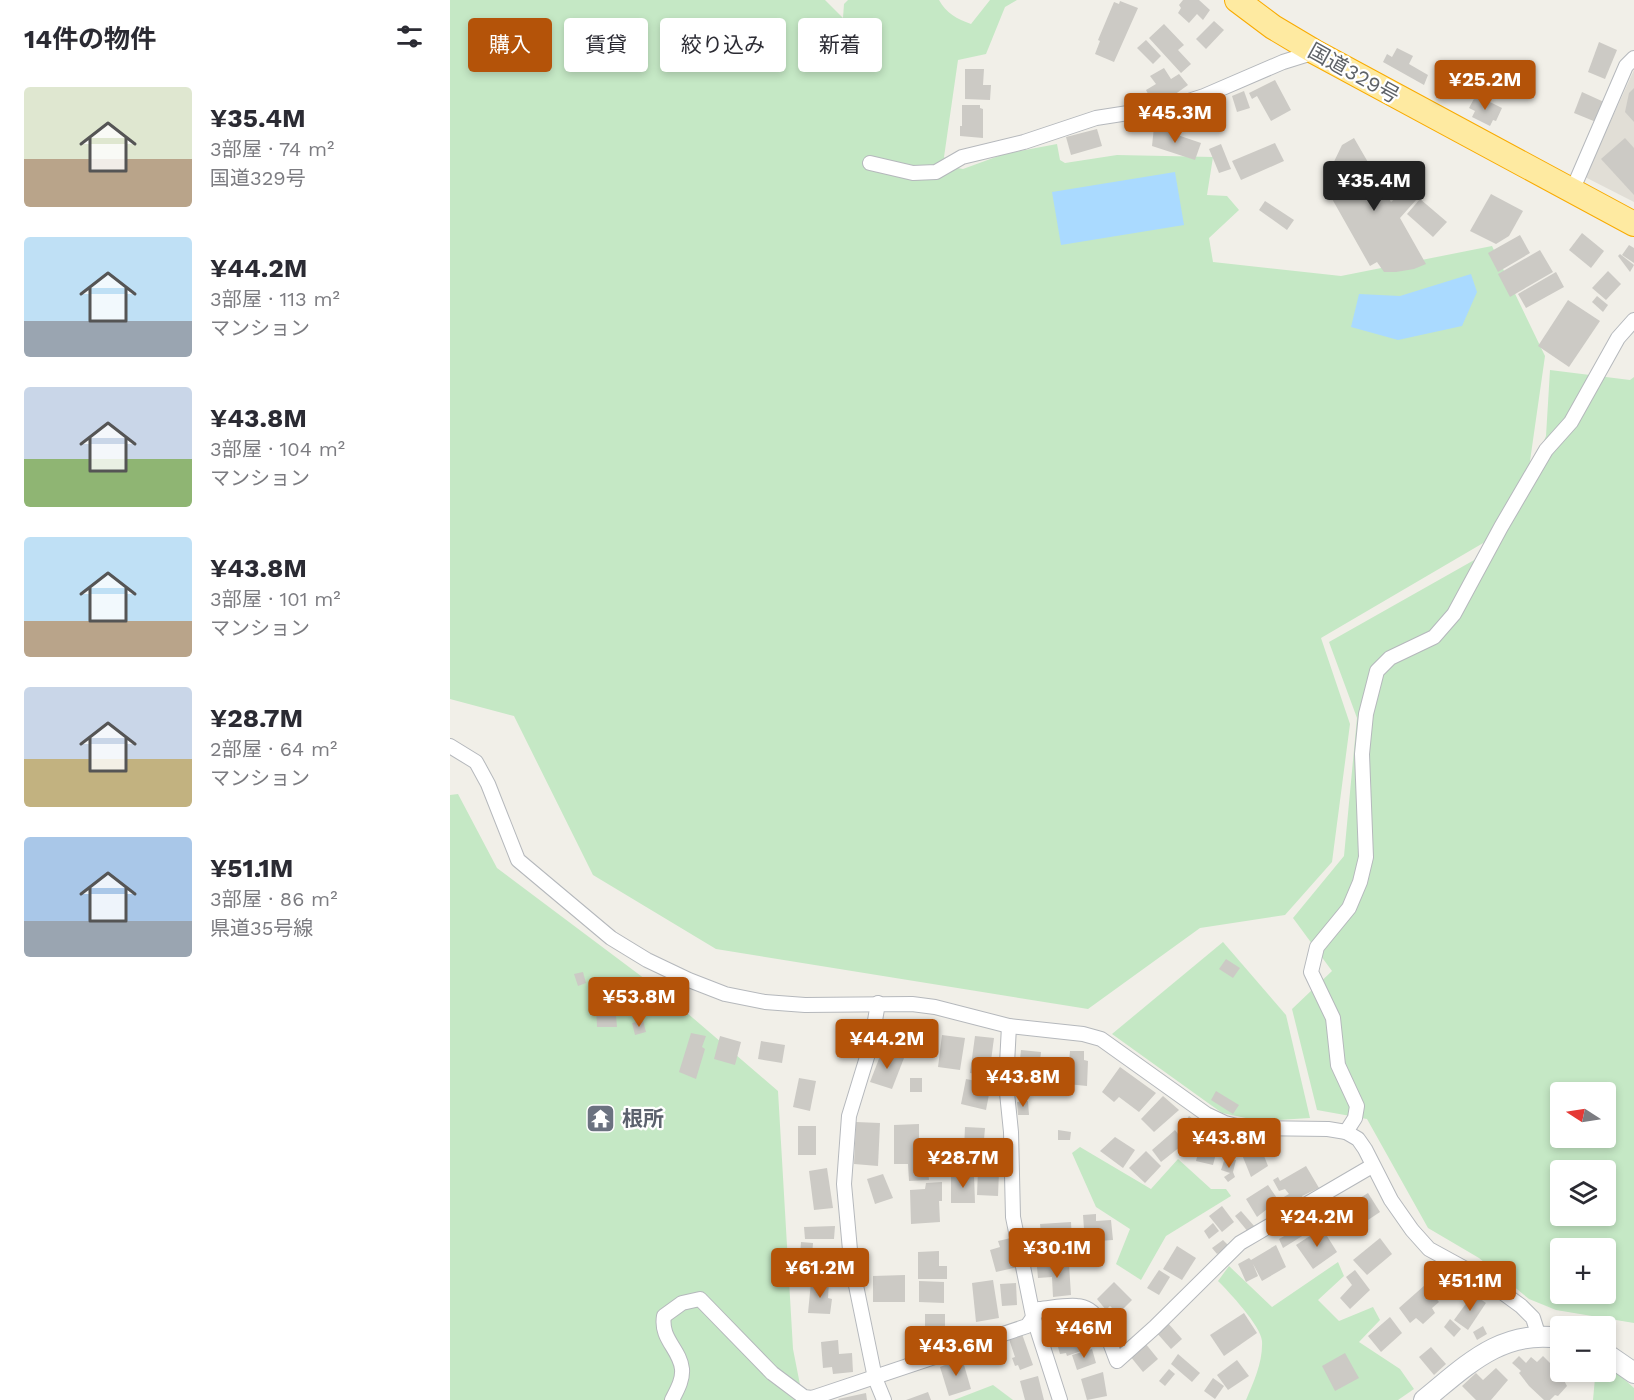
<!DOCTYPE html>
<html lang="ja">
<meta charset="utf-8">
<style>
body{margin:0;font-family:"Work Sans","Noto Sans JP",sans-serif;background:#f7f7f7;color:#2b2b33;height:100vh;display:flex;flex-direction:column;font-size:22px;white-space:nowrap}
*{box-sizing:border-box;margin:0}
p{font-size:20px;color:#7c7c81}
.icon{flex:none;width:33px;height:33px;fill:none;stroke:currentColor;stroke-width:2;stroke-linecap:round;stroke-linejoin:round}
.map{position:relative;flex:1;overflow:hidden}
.sheet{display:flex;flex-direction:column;background:#fff;width:450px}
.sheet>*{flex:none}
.hud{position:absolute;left:18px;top:18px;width:570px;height:54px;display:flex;gap:12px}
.needle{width:39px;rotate:282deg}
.tools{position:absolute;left:1100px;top:1082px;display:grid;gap:12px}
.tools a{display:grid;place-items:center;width:66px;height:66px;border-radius:6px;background:#fff;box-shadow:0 3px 9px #0003;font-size:30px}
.price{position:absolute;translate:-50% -51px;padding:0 14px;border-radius:6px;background:#b45309;color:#fff;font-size:20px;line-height:39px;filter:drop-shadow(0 2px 3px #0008)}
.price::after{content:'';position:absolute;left:50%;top:36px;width:18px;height:14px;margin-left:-9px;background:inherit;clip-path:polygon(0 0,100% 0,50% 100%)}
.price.selected{background:#222;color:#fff}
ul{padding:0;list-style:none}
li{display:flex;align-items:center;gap:18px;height:150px;padding:0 24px}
li span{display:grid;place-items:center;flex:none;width:168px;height:120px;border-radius:6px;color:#555}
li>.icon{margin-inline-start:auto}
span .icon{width:72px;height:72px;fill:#fffc;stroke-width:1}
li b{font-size:26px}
h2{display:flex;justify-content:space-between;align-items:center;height:72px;padding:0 24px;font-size:26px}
.chip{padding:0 21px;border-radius:6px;background:#fff;box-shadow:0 3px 9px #0003;font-size:21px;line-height:54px}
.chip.selected{background:#b45309;color:#fff}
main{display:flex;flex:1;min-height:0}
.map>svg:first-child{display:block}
.education{fill:#e1ded6}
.green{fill:#c5e8c5;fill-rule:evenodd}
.water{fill:#aadaff}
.building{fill:#cccac5}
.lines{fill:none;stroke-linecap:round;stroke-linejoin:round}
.minor-casing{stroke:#b5b8bc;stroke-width:16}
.secondary-casing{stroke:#b6babf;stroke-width:22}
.trunk-casing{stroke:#f9ab00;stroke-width:26}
.minor{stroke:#fff;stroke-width:14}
.secondary{stroke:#fff;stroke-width:20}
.trunk{stroke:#feeaa1;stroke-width:24}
.labels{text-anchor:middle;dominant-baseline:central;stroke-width:4.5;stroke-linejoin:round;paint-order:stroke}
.street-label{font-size:21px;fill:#5f6368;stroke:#fff}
.worship-label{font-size:21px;font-weight:bold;fill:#5b616d;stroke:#fff;text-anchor:start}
</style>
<main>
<section class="sheet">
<h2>14件の物件<svg class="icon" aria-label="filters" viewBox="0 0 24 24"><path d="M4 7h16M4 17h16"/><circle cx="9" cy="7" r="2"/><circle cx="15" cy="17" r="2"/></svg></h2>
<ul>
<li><span style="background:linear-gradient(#dfe7d0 60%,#b9a48a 0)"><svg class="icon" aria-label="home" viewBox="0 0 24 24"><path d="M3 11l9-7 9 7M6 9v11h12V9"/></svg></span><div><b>¥35.4M</b><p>3部屋 · 74 m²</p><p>国道329号</p></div></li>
<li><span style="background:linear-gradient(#bfe0f5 70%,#9aa5b1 0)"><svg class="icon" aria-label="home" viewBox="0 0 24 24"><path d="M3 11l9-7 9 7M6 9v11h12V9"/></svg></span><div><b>¥44.2M</b><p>3部屋 · 113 m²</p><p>マンション</p></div></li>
<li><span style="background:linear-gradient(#c9d6e8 60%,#8fb573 0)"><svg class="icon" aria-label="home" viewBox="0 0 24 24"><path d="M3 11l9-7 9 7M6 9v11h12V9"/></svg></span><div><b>¥43.8M</b><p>3部屋 · 104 m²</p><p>マンション</p></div></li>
<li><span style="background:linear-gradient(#bfe0f5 70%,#b9a48a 0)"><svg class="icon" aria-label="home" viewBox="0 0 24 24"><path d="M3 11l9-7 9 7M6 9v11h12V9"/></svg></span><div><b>¥43.8M</b><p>3部屋 · 101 m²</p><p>マンション</p></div></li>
<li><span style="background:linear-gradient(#c9d6e8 60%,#c2b280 0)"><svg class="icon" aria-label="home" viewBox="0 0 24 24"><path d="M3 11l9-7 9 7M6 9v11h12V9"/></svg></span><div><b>¥28.7M</b><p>2部屋 · 64 m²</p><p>マンション</p></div></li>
<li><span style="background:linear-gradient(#a9c7e8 70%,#9aa5b1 0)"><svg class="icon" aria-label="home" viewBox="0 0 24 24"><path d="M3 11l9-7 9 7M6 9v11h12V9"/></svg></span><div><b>¥51.1M</b><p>3部屋 · 86 m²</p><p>県道35号線</p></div></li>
</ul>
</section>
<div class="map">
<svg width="1184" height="1400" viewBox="0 0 1184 1400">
<rect width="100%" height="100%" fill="#f1efe8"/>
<path class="education" d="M1184,70V202L1135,177Z"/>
<g class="green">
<path d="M0,0H375L393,18L394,4L398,0H489C496,13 507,19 521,24L540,0H567L555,7L536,54L508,60L494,157L502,167L513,169L554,154L607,144L610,160L615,163L667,155L763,157L757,195L777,196L789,210L759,238L763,262L891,276L1042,246L1095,356L1079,468L1040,539L871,638L900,724L882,862L835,915L750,928L638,1009L266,949L143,875L64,716L0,699Z"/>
<path d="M1100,370L1180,380L1184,377V1323L1106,1310L1079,1299L1029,1258L978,1228L917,1119L867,1110L842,1009L882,971L843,918L894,856L907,718L879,642L1049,546L1096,436ZM1110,1092H1155V1137H1110ZM1110,1170H1155V1215H1110ZM1110,1248H1155V1293H1110Z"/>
<path d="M8,794L47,868L215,994L328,1091L343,1349L353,1400H0V795Z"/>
<path d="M773,942L836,1015L860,1118L810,1121L772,1113L662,1034Z"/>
<path d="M630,1147L701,1189L728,1159L761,1189H776L781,1196L716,1236L691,1280L666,1264L680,1229L646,1207L622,1153Z"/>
<path d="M888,1262L894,1276L868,1300L889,1321L923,1307L930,1320L909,1342L950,1369L964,1389L948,1400H796C804,1381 813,1362 812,1341C811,1326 779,1292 768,1281L779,1266L822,1307Z"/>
<path d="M1155,1362L1184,1388V1400H1143L1145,1378L1143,1371H1155Z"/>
<path d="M543,1385L563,1400H504Z"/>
</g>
<g class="water">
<path d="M725,172L734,225L611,245L602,192Z"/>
<path d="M1021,274L1027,292L1012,326L948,340L901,327L909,294L950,296Z"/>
</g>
<g class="building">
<path d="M733,0H749L760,10L753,20L747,14L739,23L728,13L731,8L729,5Z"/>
<path d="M670,1L688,8L664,62L645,54L650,41L648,40L664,2L669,4Z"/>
<path d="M764,21L774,30L756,49L746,39Z"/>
<path d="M714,24L734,45L728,50L741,64L731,73L699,38Z"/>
<path d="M696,40L711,56L703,64L687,48Z"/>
<path d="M1149,42L1167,50L1155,79L1138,72Z"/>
<path d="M947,48L963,56L959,64L978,75L974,85L933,62L937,54L942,57Z"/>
<path d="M714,68L721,79L729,74L738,85L717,100L703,103L696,90L706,84L700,76Z"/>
<path d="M515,69H534L533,85H541L540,100L515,99Z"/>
<path d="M825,80L841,110L821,121L807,96L802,99L799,93Z"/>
<path d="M1184,88V122L1175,112L1179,93Z"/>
<path d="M794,91L800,108L787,112L782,96Z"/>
<path d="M1132,92L1154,102L1146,122L1124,113Z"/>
<path d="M1026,95L1052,108L1046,121L1043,120L1040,126L1022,117L1025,111L1019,108Z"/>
<path d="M512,105H530V108L533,109V138L510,136V126H512Z"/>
<path d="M704,127L751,143L745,160L702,146Z"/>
<path d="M647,129L652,146L621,155L616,137Z"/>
<path d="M904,138L941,202L948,196L961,181L974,191L950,218L976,264L964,269L946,272H934L927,262L920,266L881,197L879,172L892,145Z"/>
<path d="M1175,138L1184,148V195L1151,159Z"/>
<path d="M825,143L834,161L791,180L782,161Z"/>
<path d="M771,144L781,169L769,173L759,149Z"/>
<path d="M1041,194L1073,211L1059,236L1046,244L1020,231Z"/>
<path d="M970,199L997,222L983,237L957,214Z"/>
<path d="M815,201L844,220L837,230L809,210Z"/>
<path d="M1132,233L1154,251L1141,268L1119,250Z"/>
<path d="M1070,235L1080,253L1048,272L1038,253Z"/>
<path d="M1179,245L1184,248V263L1172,255Z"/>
<path d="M1090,250L1103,272L1060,297L1048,274Z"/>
<path d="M1170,254L1184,265L1180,272L1168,256Z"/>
<path d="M1158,271L1171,284L1156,300L1142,288Z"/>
<path d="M1106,272L1114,287L1076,308L1068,294Z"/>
<path d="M1147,296L1158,305L1153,312L1142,302Z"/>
<path d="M1118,300L1150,321L1119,367L1088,346Z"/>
<path d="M776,959L790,968L783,978L769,969Z"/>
<path d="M133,972L136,983L128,986L124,974Z"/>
<path d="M165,1004L167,1027H147L146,1005Z"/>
<path d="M441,1019L461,1022L457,1047L437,1042Z"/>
<path d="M193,1020L196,1032L185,1035L182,1023Z"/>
<path d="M241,1033L256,1036L252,1047L255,1049L246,1079L229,1072Z"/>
<path d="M492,1035L515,1038L510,1070L488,1067Z"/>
<path d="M270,1036L291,1042L285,1065L264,1059Z"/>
<path d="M525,1036L544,1038L539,1076L520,1073Z"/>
<path d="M311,1041L335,1045L332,1063L308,1059Z"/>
<path d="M571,1050L591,1052L587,1089L567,1088Z"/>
<path d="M432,1051L454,1058L442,1089L420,1082Z"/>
<path d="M620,1051H634V1060L638,1061L637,1086L617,1084Z"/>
<path d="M670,1067L706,1093L689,1112L669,1097L664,1102L652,1092Z"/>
<path d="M349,1078L366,1081L360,1111L343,1107Z"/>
<rect x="460" y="1078" width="12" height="14"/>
<path d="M516,1079L541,1084L536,1110L511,1104Z"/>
<path d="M766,1091L789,1105L783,1114L761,1100Z"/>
<path d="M713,1096L729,1110L704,1132L691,1119Z"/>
<path d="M578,1101L579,1115H568L567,1102Z"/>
<path d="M739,1116L751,1125L742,1140L728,1131Z"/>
<path d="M406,1122L430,1123L428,1166L404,1164Z"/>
<path d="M469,1124V1141L475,1140L479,1180L459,1181L458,1164H444V1125Z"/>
<rect x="348" y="1126" width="18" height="29"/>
<path d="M515,1127L535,1128L533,1151L549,1152L547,1169L503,1166V1148L514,1149Z"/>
<path d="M608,1130L621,1132L620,1140H608Z"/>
<path d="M725,1130L735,1143L711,1162L702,1150Z"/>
<path d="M665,1137L685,1150L673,1168L650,1151Z"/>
<path d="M807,1138L818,1166L801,1177L788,1145Z"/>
<path d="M751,1142L768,1146L763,1165L746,1161Z"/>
<path d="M696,1151L711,1166L695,1183L679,1168Z"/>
<path d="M775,1158L786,1160L783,1172L785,1177L778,1182L774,1177L780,1173L771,1170Z"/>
<path d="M856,1166L869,1188L852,1196L856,1202L840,1210L832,1198L839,1194L835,1189L829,1191L823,1180L828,1177L830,1181Z"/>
<path d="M377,1168L383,1208L364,1210L359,1171Z"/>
<path d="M528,1170L549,1171L548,1196L527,1195Z"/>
<path d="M433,1174L443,1198L425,1204L417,1179Z"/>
<path d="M501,1174H524L525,1203H501Z"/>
<path d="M492,1182V1201H489L490,1222L461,1224L460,1190L475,1189L476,1183Z"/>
<path d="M818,1185L829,1201L827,1203L832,1211L826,1215L821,1206L807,1217L796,1199Z"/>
<path d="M918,1193L930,1212L915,1222L902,1203Z"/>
<path d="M772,1206L784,1222L772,1232L759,1216Z"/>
<path d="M791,1211L805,1227L799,1233L785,1216Z"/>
<path d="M646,1214V1221L661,1220L663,1240L649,1241L650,1247L632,1249L630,1229H634L633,1215Z"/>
<path d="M848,1217L857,1233L833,1248L829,1239L836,1235L832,1227Z"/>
<path d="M621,1222L623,1262L594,1264L590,1224Z"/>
<path d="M763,1223L769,1231L759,1239L754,1231Z"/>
<path d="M385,1226L384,1239H355L354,1227Z"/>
<path d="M872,1228L887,1252L863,1269L846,1245Z"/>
<path d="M561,1238L568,1267L546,1272L540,1250L550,1247L548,1241Z"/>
<path d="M930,1238L942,1254L917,1275L903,1260Z"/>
<path d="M773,1240L780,1247L772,1253L770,1252L767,1254L762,1248Z"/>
<path d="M351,1242L363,1243L362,1256L350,1255Z"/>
<path d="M826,1245L836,1267L812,1281L803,1264L808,1276L796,1282L788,1264L799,1258L801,1260Z"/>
<path d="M727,1246L746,1258L732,1280L713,1269Z"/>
<path d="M489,1251V1266H497V1279H468V1252Z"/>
<rect x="360" y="1258" width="25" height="16"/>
<path d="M619,1264L621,1295L603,1297L602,1277L588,1278L587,1267Z"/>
<path d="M709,1270L720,1277L709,1295L697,1288Z"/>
<path d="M905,1270L920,1290L900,1309L890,1298L902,1285L896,1277Z"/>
<path d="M455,1275V1302H423V1276Z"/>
<path d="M987,1277L995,1287L984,1296L989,1302L982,1308L985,1313L973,1324L966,1318L960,1323L949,1308L975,1285L976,1286Z"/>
<path d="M543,1280L549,1318L526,1322L522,1283Z"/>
<path d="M469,1281L494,1282V1303L469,1302Z"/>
<path d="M361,1282H379L378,1298L382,1299L380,1314L358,1313Z"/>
<path d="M664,1282L682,1300L668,1314L660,1306L656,1310L647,1299Z"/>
<path d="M566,1283L567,1305L552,1306L550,1284Z"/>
<path d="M1023,1294L1036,1303L1018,1330L1004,1320Z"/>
<path d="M794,1313L807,1333L774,1356L760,1335Z"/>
<path d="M475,1314H495V1331H512V1344H475Z"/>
<path d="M618,1317L625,1338L629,1336L634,1350L617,1356L616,1353L610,1354L608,1347L612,1346L606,1328H604L603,1323Z"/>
<path d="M940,1317L952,1333L931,1352L918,1336Z"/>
<path d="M1000,1319L1011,1329L1004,1337L994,1327Z"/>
<path d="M717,1322L732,1339L721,1349L706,1332Z"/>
<path d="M1033,1326L1037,1334L1027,1340L1023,1332Z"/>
<path d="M572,1334L583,1365L570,1370L568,1365L565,1366L562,1358L565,1357L559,1339Z"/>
<path d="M388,1340L389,1354L402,1353L403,1372L383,1374L382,1367L373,1368L371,1342Z"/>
<path d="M695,1343L708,1359L693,1372L680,1356Z"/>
<path d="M981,1347L996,1364L984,1375L969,1357Z"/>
<path d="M642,1349L646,1363L627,1370L622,1355Z"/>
<path d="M895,1353L909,1378L885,1391L872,1366Z"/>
<path d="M728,1354L750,1373L742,1382L721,1364Z"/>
<path d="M1069,1356L1076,1363L1081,1357L1087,1362L1093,1356L1110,1373L1117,1386L1108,1396L1105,1395L1100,1400H1094L1079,1386L1069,1373L1071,1371L1062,1363Z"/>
<path d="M512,1358L521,1389L499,1396L490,1367Z"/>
<path d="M787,1360L799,1376L778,1390L767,1375Z"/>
<path d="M1046,1368L1058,1380L1041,1400H1026L1012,1386L1026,1373L1033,1380Z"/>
<path d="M719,1369L725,1374L715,1386L709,1381Z"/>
<path d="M653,1372L657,1396L637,1400L631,1379Z"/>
<path d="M588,1376L594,1400H575L570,1381Z"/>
<path d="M763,1378L774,1386L765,1399L754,1391Z"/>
<path d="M478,1392L481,1400H456Z"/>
<path d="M416,1393L417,1400H389L388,1399Z"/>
</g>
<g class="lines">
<defs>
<g id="minor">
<path d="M420,163L463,173L486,172L512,157L574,142L646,118L723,106L754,96L833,62L865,52"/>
<path d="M1122,191L1176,66L1184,58"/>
<path d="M0,746L26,762L38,784L68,860L161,938L197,960L239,980L275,994L315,1002L355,1005L462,1004L485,1007L559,1026L633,1034L651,1039L756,1114L775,1123L794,1128L878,1129L896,1132L908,1139L915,1149L941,1200L962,1230L979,1249L1034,1279L1071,1306L1083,1318L1089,1337"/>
<path d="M428,1003L421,1044L399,1116L394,1184L401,1261L425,1378L434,1400"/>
<path d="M559,1026L556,1083L561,1132L563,1217L583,1316L610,1400"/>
<path d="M896,1132L905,1118L907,1106L888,1065L883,1018L861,972L867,947L899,908L910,882L916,857L912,754L916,714L927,671L940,658L984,637L1004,614L1051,527L1096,450L1121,422L1168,338L1184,320"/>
<path d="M222,1400C227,1390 233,1380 232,1369C230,1349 210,1339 214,1316L232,1303L250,1299L322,1373L354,1397L362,1398L577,1326L589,1309C601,1308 614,1305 627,1306C651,1307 659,1342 667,1361L705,1327L790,1243L922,1166"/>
</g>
<g id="secondary">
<path d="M1155,1353L1184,1373"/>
<path d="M974,1400C1016,1366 1051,1329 1110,1338"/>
</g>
<path id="trunk" d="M787,0L823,27L865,52L1184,224"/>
</defs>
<use href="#minor" class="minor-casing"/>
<use href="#secondary" class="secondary-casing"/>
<use href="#trunk" class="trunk-casing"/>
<use href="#minor" class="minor"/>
<use href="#secondary" class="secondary"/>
<use href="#trunk" class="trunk"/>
</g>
<defs>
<symbol id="temple-square" viewBox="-11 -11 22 22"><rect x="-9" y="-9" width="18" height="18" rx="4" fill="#6b7280" stroke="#fff"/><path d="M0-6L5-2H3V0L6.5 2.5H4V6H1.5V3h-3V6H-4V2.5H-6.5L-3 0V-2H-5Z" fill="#fff"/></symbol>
</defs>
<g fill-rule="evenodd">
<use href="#temple-square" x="134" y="1102" width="33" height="33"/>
</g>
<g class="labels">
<g class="street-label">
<text transform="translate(904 73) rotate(29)">国道329号</text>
</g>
<g class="worship-label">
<text x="172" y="1118">根所</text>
</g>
</g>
</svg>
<div class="tools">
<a><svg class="needle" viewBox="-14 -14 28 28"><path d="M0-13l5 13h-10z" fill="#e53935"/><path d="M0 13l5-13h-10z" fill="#7c7c81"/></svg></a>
<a><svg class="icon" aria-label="layers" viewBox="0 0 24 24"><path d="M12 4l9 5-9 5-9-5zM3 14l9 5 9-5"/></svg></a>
<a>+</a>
<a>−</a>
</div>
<b class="price" style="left:1035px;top:111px">¥25.2M</b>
<b class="price" style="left:725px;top:144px">¥45.3M</b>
<b class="price selected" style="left:924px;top:212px">¥35.4M</b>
<b class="price" style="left:189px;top:1028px">¥53.8M</b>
<b class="price" style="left:437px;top:1070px">¥44.2M</b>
<b class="price" style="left:573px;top:1108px">¥43.8M</b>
<b class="price" style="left:779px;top:1169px">¥43.8M</b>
<b class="price" style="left:513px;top:1189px">¥28.7M</b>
<b class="price" style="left:867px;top:1248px">¥24.2M</b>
<b class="price" style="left:607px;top:1279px">¥30.1M</b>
<b class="price" style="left:370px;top:1299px">¥61.2M</b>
<b class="price" style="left:1020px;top:1312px">¥51.1M</b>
<b class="price" style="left:634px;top:1359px">¥46M</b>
<b class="price" style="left:506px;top:1377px">¥43.6M</b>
<div class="hud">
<a class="chip selected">購入</a>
<a class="chip">賃貸</a>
<a class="chip">絞り込み</a>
<a class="chip">新着</a>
</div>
</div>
</main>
